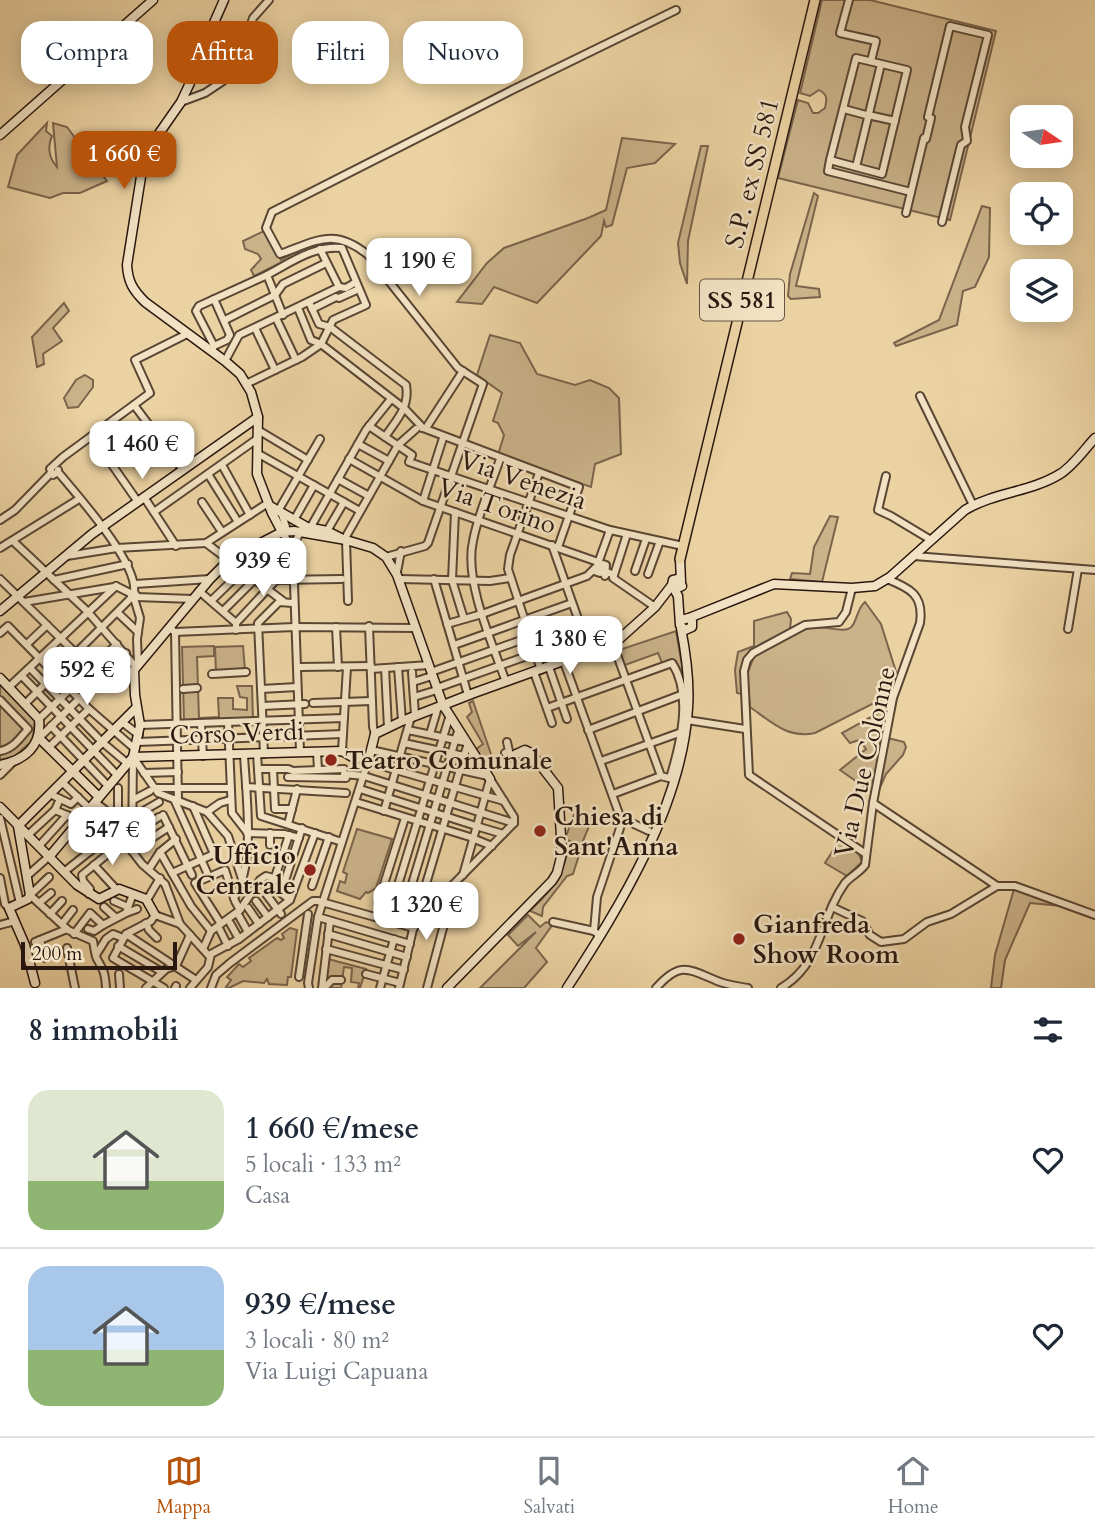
<!DOCTYPE html>
<html lang="it">
<meta charset="utf-8">
<style>
body{margin:0;font-family:Cardo,serif;background:#f2f2f3;color:#1f2937;height:100vh;display:flex;flex-direction:column;font-size:26px;white-space:nowrap}
*{box-sizing:border-box;margin:0}
p{font-size:23px;color:#747a83}
.icon{flex:none;width:38px;height:38px;fill:none;stroke:currentColor;stroke-width:2;stroke-linecap:round;stroke-linejoin:round}
.map{position:relative;height:988px;overflow:hidden}
.side{display:flex;flex-direction:column;background:#fff;flex:1}
.side>*{flex:none}
.top-card{position:absolute;left:21px;top:21px;width:700px;height:63px;display:flex;gap:14px}
.needle{width:46px;rotate:103deg}
.fabs{position:absolute;left:1010px;top:105px;display:grid;gap:14px}
.fabs a{display:grid;place-items:center;width:63px;height:63px;border-radius:14px;background:#fff;box-shadow:0 4px 18px #0003;font-size:35px}
.scale{position:absolute;left:21px;bottom:18px;width:156px;box-sizing:border-box;padding-left:7px;border:4px solid #2a170f;border-top:0;font-size:19px;line-height:24px;white-space:nowrap;color:#2a170f;-webkit-text-stroke:5px #f2e2c3;paint-order:stroke}
.price{position:absolute;translate:-50% -60px;padding:0 16px;border-radius:14px;background:#fff;color:#222;font-size:23px;line-height:46px;filter:drop-shadow(0 2px 4px #0008)}
.price::after{content:'';position:absolute;left:50%;top:42px;width:21px;height:16px;margin-left:-10px;background:inherit;clip-path:polygon(0 0,100% 0,50% 100%)}
.price.current{background:#b45309;color:#fff}
ul{padding:0;list-style:none}
li{display:flex;align-items:center;gap:21px;height:175px;padding:0 28px}
li+li{border-top:2px solid #e0e1e3}
li span{display:grid;place-items:center;flex:none;width:196px;height:140px;border-radius:21px;color:#555}
li>.icon{margin-inline-start:auto}
span .icon{width:84px;height:84px;fill:#fffc;stroke-width:1}
li b{font-size:30px}
h2{display:flex;justify-content:space-between;align-items:center;height:84px;padding:0 28px;font-size:30px}
.chip{padding:0 24px;border-radius:21px;background:#fff;box-shadow:0 4px 18px #0003;font-size:24px;line-height:63px}
.chip.current{background:#b45309;color:#fff}
.tab-bar{display:flex;justify-content:space-around;align-items:center;height:98px;border-top:2px solid #e0e1e3;background:#fff;font-size:19px;color:#747a83}
.tab-bar a{display:grid;justify-items:center;gap:4px}
.tab-bar .current{color:#b45309}
.map>svg:first-child{display:block}
.green{fill:#cab289;stroke:#7a644c;stroke-width:2}
.lines{fill:none;stroke-linecap:round;stroke-linejoin:round}
.street-casing{stroke:#5a4634;stroke-width:10}
.secondary-casing{stroke:#2a170f;stroke-width:11}
.primary-casing{stroke:#2a170f;stroke-width:12}
.street{stroke:#f2e2c3;stroke-width:6}
.secondary{stroke:#f2e2c3;stroke-width:8}
.primary{stroke:#ebd2a2;stroke-width:9}
.poi-dot{fill:#8f2418;stroke:#f2e2c3;stroke-width:2.5}
.labels{text-anchor:middle;dominant-baseline:central;stroke-width:5;stroke-linejoin:round;paint-order:stroke}
.shield{fill:#f2e2c3;stroke:#665445;stroke-width:2}
.shield-label{font-size:24px;font-weight:bold;fill:#2a170f}
.street-label{font-size:26px;fill:#2a170f;stroke:#f2e2c3}
.poi-label{font-size:26px;font-weight:bold;fill:#2a170f;stroke:#f2e2c3;text-anchor:start}
</style>
<div class="map">
<svg width="1095" height="988" viewBox="0 0 1095 988">
<rect width="100%" height="100%" fill="#ebd2a2"/>
<filter id="stains"><feTurbulence type="fractalNoise" baseFrequency=".00286" numOctaves="4"/><feColorMatrix values="0 0 0 0 .2 0 0 0 0 .09 0 0 0 0 .02 0 0 0 .5 -.17"/></filter>
<radialGradient id="worn" r=".72"><stop offset=".6" stop-color="#630" stop-opacity="0"/><stop offset="1" stop-color="#630" stop-opacity=".3"/></radialGradient>
<g class="green">
<path d="M822,0H870L996,31L950,220L778,178L798,100L808,103L813,113H818L825,108C827,99 828,95 819,90L810,96L800,93Z"/>
<path d="M47,123L46,131L52,136C47,148 49,158 57,167L53,123L67,127L107,181L80,193H63L50,198L8,187L17,155Z"/>
<path d="M622,138L675,144L655,163L627,168L612,225L606,227L604,221L601,236L537,303L494,287L482,304L457,302L487,263L504,248L588,218L606,210Z"/>
<path d="M701,146H708L688,241L687,284L680,263L678,243Z"/>
<path d="M814,193L818,196L796,286L819,289L820,297L791,299L788,296L790,274Z"/>
<path d="M982,206L990,208L989,257L975,287L963,291L957,325L896,346L894,343L939,320Z"/>
<path d="M264,231L281,260L294,253H300L254,276L251,270L261,259L258,254L245,249L243,241Z"/>
<path d="M64,303L69,311L53,328L62,341L43,354L44,364L37,367L32,337Z"/>
<path d="M490,335L520,343L537,374L575,385L590,380L609,388L619,398L621,454L595,464L591,487L498,455L504,435L498,423L493,421L502,393L477,375Z"/>
<path d="M85,375L93,380V387L78,407L68,408L64,398L76,380Z"/>
<path d="M830,516L838,517L822,582L790,579L792,573L810,574L814,547Z"/>
<path d="M865,602L881,624L897,675L886,697L815,733C788,739 771,722 750,707L747,675L754,656C771,647 791,633 809,628C822,625 840,632 848,629C857,626 856,609 865,602Z"/>
<path d="M787,612L791,619L790,629C751,650 741,646 742,694L737,693L735,670L738,652L754,646V621Z"/>
<path d="M676,631L684,677L676,661L672,659L662,663L658,653L625,665L619,650Z"/>
<path d="M214,646V656L197,657L199,718L219,717L218,698H233V709L247,710V698L240,697L237,686H252L253,719L184,721L182,647Z"/>
<path d="M243,646L245,671L216,673L215,647Z"/>
<path d="M0,683L35,720L33,740L14,757L0,760Z"/>
<path d="M473,701L493,760L483,763L475,750L483,744L467,717L472,712L469,703Z"/>
<path d="M889,707L873,793L840,770L866,749L859,740L850,743L842,733Z"/>
<path d="M888,738L904,742L906,747L903,755L886,774L878,792Z"/>
<path d="M575,812L592,819L581,846L565,839Z"/>
<path d="M357,829L392,839L376,888L368,893L366,892L360,899L337,891L340,881L345,883L347,874L343,872Z"/>
<path d="M840,840L859,854L862,862L847,876L825,863Z"/>
<path d="M581,849L573,874L567,876L543,907L542,916L530,911C550,891 560,882 567,854Z"/>
<path d="M1014,889L1062,906L1030,903L1005,960L1001,988H991L995,955Z"/>
<path d="M528,915L540,927L546,922L553,924L536,948L547,962L524,988H480L536,932L518,946L508,935Z"/>
<path d="M290,928L297,930L291,977H288L287,985L269,984L267,979L264,983L243,981L229,988L226,987L231,980L227,977L239,964L243,967L251,961L249,958L277,938L281,940L284,938L282,934Z"/>
<path d="M328,959L366,969L360,988H358L359,983L351,982L352,968L344,967L341,988H326L324,986Z"/>
</g>
<g class="lines">
<defs>
<g id="street">
<path d="M849,0L840,33L876,41L871,61"/>
<path d="M856,58L907,70L882,174L830,160Z"/>
<path d="M181,102L205,93L223,81L235,71L253,18L269,0"/>
<path d="M844,109L866,115"/>
<path d="M868,115L895,121"/>
<path d="M830,160L828,171L911,192"/>
<path d="M856,167L881,64"/>
<path d="M906,213L924,138L926,139L931,118L928,117L950,26L988,35L965,127L967,141L961,145L942,222"/>
<path d="M320,249L339,287"/>
<path d="M267,275L283,315"/>
<path d="M309,302L319,324L330,327L406,385C410,407 397,419 385,437"/>
<path d="M298,308L311,340L321,344L405,409L423,428L579,487L558,547"/>
<path d="M312,309L336,297L339,298L359,289"/>
<path d="M276,318L296,360"/>
<path d="M225,320L275,295L283,284L326,263"/>
<path d="M255,328L275,370"/>
<path d="M214,346L227,340L230,335L214,299"/>
<path d="M212,351L214,346L196,311L199,306C221,296 243,286 265,276C289,264 313,245 342,248L366,305L333,320L321,344L302,357L246,384"/>
<path d="M225,361L239,335L339,287L346,288L356,282"/>
<path d="M920,396L973,505"/>
<path d="M134,405L183,470"/>
<path d="M369,426L412,455L409,462L610,530L683,546"/>
<path d="M422,428H426L463,371"/>
<path d="M258,430L308,460"/>
<path d="M92,436L138,502"/>
<path d="M358,444L389,461"/>
<path d="M257,453L360,511"/>
<path d="M349,459L423,501L598,562"/>
<path d="M500,459C491,486 478,513 473,541C464,581 492,643 506,682"/>
<path d="M222,465L250,515"/>
<path d="M58,470V472C78,496 138,563 134,592L136,595L134,598"/>
<path d="M58,472L53,475L50,469L63,457L150,393L135,360L187,334"/>
<path d="M539,473L510,555L508,569L541,670"/>
<path d="M208,474L238,522"/>
<path d="M886,476L878,510L891,516L931,540"/>
<path d="M338,479L369,496"/>
<path d="M144,497L176,546"/>
<path d="M423,501L443,438"/>
<path d="M202,502L222,532"/>
<path d="M278,511L320,439"/>
<path d="M154,512L257,439"/>
<path d="M281,512L286,527L282,532L293,549"/>
<path d="M455,512L452,580L464,619"/>
<path d="M0,520L15,510L51,473"/>
<path d="M294,520L314,485"/>
<path d="M309,530L366,430L391,399"/>
<path d="M327,531L344,502"/>
<path d="M627,534L613,578L655,607"/>
<path d="M344,540L398,445L416,429"/>
<path d="M346,540L348,601"/>
<path d="M13,541L87,611L136,667"/>
<path d="M206,543L283,601"/>
<path d="M552,545L590,653"/>
<path d="M0,548L79,499"/>
<path d="M67,556L117,548L206,543L268,503"/>
<path d="M914,556L1095,570"/>
<path d="M386,557L425,546L428,543L483,384L458,368L368,255C334,227 317,241 280,254L266,228L272,212L512,90L676,10"/>
<path d="M594,571L600,573L603,564L606,565L605,576L607,572L614,575"/>
<path d="M635,571L646,539"/>
<path d="M397,572L401,551"/>
<path d="M648,574L660,541"/>
<path d="M0,579L100,677"/>
<path d="M399,579L490,581L510,578"/>
<path d="M434,579L468,695"/>
<path d="M54,580L128,564"/>
<path d="M135,584L210,579"/>
<path d="M116,586L130,593"/>
<path d="M852,588L846,612L839,622L805,625L753,653L747,660L744,671L749,775L866,854"/>
<path d="M199,591L236,623"/>
<path d="M131,597L134,598L140,618L137,639L138,664"/>
<path d="M136,597L193,599"/>
<path d="M211,601L242,571"/>
<path d="M24,602L114,587"/>
<path d="M223,611L254,580"/>
<path d="M118,613L138,632"/>
<path d="M447,624L482,614L587,576L597,566L610,530"/>
<path d="M369,626L373,727L375,734"/>
<path d="M336,627L338,667"/>
<path d="M169,628L175,632L294,627L415,628"/>
<path d="M1068,629L1078,569"/>
<path d="M236,630V623L276,580L342,579"/>
<path d="M175,632L178,801"/>
<path d="M0,633L8,626L89,709L135,749"/>
<path d="M27,644L47,625"/>
<path d="M613,644L661,776L672,779"/>
<path d="M454,645L572,603"/>
<path d="M51,648L90,688"/>
<path d="M564,662L622,822L597,897L594,931L600,936"/>
<path d="M300,667L371,666"/>
<path d="M398,667L402,721"/>
<path d="M549,667L567,719"/>
<path d="M30,668L102,742L127,763"/>
<path d="M385,668L388,728"/>
<path d="M371,669L429,665"/>
<path d="M412,672L415,715"/>
<path d="M431,672L578,620"/>
<path d="M534,672L552,723"/>
<path d="M212,674L246,672"/>
<path d="M22,676L117,775"/>
<path d="M413,682L432,676"/>
<path d="M9,687L116,586"/>
<path d="M437,688L583,636"/>
<path d="M183,689L197,688"/>
<path d="M261,689L297,687"/>
<path d="M414,697L437,690"/>
<path d="M0,700L28,729C20,738 13,749 0,751"/>
<path d="M313,703L372,701"/>
<path d="M25,704L131,598"/>
<path d="M262,706L305,704"/>
<path d="M547,708L672,663C693,695 680,745 670,778"/>
<path d="M39,719L117,644"/>
<path d="M687,720L745,729"/>
<path d="M122,722L139,735"/>
<path d="M228,722L232,813L246,831"/>
<path d="M201,724L203,756"/>
<path d="M140,725L344,718"/>
<path d="M51,726L108,786"/>
<path d="M408,730L465,742"/>
<path d="M588,730L686,693"/>
<path d="M430,734L438,707"/>
<path d="M39,738L126,653"/>
<path d="M137,742L343,734"/>
<path d="M404,743L464,756"/>
<path d="M49,747L89,709"/>
<path d="M371,750L488,776"/>
<path d="M342,751L347,667"/>
<path d="M300,752L293,556L295,542L302,529"/>
<path d="M317,752L318,770"/>
<path d="M505,753L509,751L507,742"/>
<path d="M257,754L261,816L342,842"/>
<path d="M264,754L258,623L279,602L293,603"/>
<path d="M133,757L132,851L142,864L165,884L180,924L210,957"/>
<path d="M133,757L158,793L207,812L228,836L243,882"/>
<path d="M601,761L679,733"/>
<path d="M368,762L504,801"/>
<path d="M258,769H288L293,771L344,769"/>
<path d="M273,769L275,809H292"/>
<path d="M144,773L178,772"/>
<path d="M344,774L364,776L514,823"/>
<path d="M0,775L12,763"/>
<path d="M288,777L346,778"/>
<path d="M62,782L89,808"/>
<path d="M246,787L346,793"/>
<path d="M155,788H229"/>
<path d="M360,789L473,825"/>
<path d="M50,794L71,804L78,797"/>
<path d="M613,794L661,776"/>
<path d="M174,799L209,877"/>
<path d="M133,800L150,791"/>
<path d="M95,802L114,817L121,825"/>
<path d="M356,802L470,837"/>
<path d="M873,803L997,886"/>
<path d="M55,810L69,816L77,824"/>
<path d="M384,811L411,717"/>
<path d="M207,812L220,803L230,800"/>
<path d="M163,815L192,875"/>
<path d="M0,818L20,903"/>
<path d="M288,824L297,789"/>
<path d="M634,824L649,831"/>
<path d="M476,826L503,834"/>
<path d="M247,833L284,834L299,838"/>
<path d="M28,835L55,810L60,799"/>
<path d="M472,838L492,846"/>
<path d="M79,841L118,811V788"/>
<path d="M270,845V833"/>
<path d="M39,846L67,815"/>
<path d="M132,851L169,827"/>
<path d="M160,852L191,906L211,931"/>
<path d="M94,865L116,889"/>
<path d="M149,869L160,852L176,839"/>
<path d="M64,872L133,817L159,802"/>
<path d="M172,873L214,854L193,806"/>
<path d="M463,875L490,779"/>
<path d="M27,876L45,860"/>
<path d="M49,877L30,895L68,930L93,941C94,946 95,955 97,959C104,971 105,973 106,988"/>
<path d="M0,878L5,904L9,908"/>
<path d="M274,880L289,835"/>
<path d="M312,886L329,837"/>
<path d="M89,894L90,889L83,881L82,875L131,835L159,817"/>
<path d="M266,894L281,914"/>
<path d="M234,898C256,865 246,794 244,755"/>
<path d="M147,900L160,878"/>
<path d="M290,900L281,893L302,828"/>
<path d="M114,901L128,907"/>
<path d="M256,901L268,917"/>
<path d="M39,903L51,893"/>
<path d="M104,907L115,917"/>
<path d="M391,907L378,903L405,818"/>
<path d="M832,907L862,921L870,935L881,942L904,939L927,922L951,914L997,886H1015L1095,915"/>
<path d="M248,908L259,924"/>
<path d="M240,910L260,880L266,876L274,878"/>
<path d="M126,913L137,909"/>
<path d="M50,914L62,901"/>
<path d="M239,916L248,932"/>
<path d="M318,917L410,944"/>
<path d="M387,921L449,718"/>
<path d="M553,922L594,931"/>
<path d="M146,923L149,930L157,938"/>
<path d="M230,923L239,939"/>
<path d="M62,924L73,910"/>
<path d="M400,924L458,731"/>
<path d="M0,925L15,921"/>
<path d="M88,929L94,931L103,925"/>
<path d="M220,930L228,946"/>
<path d="M74,934L90,913L103,925L126,913L133,894"/>
<path d="M126,934L196,980"/>
<path d="M328,934L407,957"/>
<path d="M40,940L45,958"/>
<path d="M35,942L67,929"/>
<path d="M118,946L162,972"/>
<path d="M67,948L75,988"/>
<path d="M203,949L211,931L240,910L235,901L225,870L195,883L221,924"/>
<path d="M326,949L404,970"/>
<path d="M96,955L106,939L113,934L123,938"/>
<path d="M176,966L190,935"/>
<path d="M119,974L120,988"/>
<path d="M366,974L400,983"/>
<path d="M299,977L308,914"/>
<path d="M326,986L332,980H341"/>
<path d="M146,988L166,969L176,966"/>
<path d="M164,988L113,958L126,934L151,921L155,915L180,924"/>
<path d="M175,988L176,986"/>
<path d="M190,988L208,967L211,954L239,939L290,900L315,833"/>
<path d="M211,988L216,975L230,963L313,901H318L414,928L418,920L514,823V817L490,779"/>
<path d="M309,988L308,983L318,917L369,758"/>
<path d="M322,988L330,921"/>
<path d="M380,988L394,939"/>
<path d="M399,988L415,921L467,746"/>
<path d="M427,988L450,902L443,894"/>
<path d="M656,988C679,962 687,968 715,980C725,985 737,986 748,988"/>
<path d="M781,988C823,963 819,919 845,883C851,876 859,873 865,865L873,803L893,698L920,623C924,595 910,588 887,579"/>
</g>
<g id="secondary">
<path d="M224,0L209,34L198,66L181,102L151,145L143,164L127,265C128,282 133,290 145,302L225,361L240,374L251,392L258,417L257,474L272,513L282,532"/>
<path d="M0,135L153,0"/>
<path d="M270,506L307,527L327,531L341,538"/>
<path d="M680,559L681,582"/>
<path d="M675,589L682,586L678,579L673,580L672,585L678,596L680,625L685,630L692,627V621L689,618L681,620"/>
<path d="M0,611L92,534L258,417"/>
<path d="M689,618L774,584L852,588L875,586L890,577L965,510C995,492 1031,492 1060,474C1073,466 1084,450 1095,438"/>
<path d="M0,678L39,719C42,746 25,760 0,765"/>
<path d="M39,738L99,797"/>
<path d="M133,757L342,751L354,758H369L375,734L402,721L474,693L616,642L655,607L672,585"/>
<path d="M0,807L77,885L99,899L119,889L146,899L155,915"/>
<path d="M49,857L133,757L140,725L135,695L134,670L210,579L228,561L251,548L282,532L294,531L346,540L373,548L386,557L397,575L443,705L490,779"/>
<path d="M35,983L25,945L9,908L28,899L30,895L18,826L136,708"/>
<path d="M447,988L552,881L557,873L562,853L558,788L531,753L525,750L484,769"/>
<path d="M567,988C620,906 682,807 688,708C690,681 686,654 681,628"/>
</g>
<path id="primary" d="M680,559L815,0"/>
</defs>
<use href="#street" class="street-casing"/>
<use href="#secondary" class="secondary-casing"/>
<use href="#primary" class="primary-casing"/>
<use href="#street" class="street"/>
<use href="#secondary" class="secondary"/>
<use href="#primary" class="primary"/>
</g>
<g class="poi-dot">
<circle cx="331" cy="760" r="7"/>
<circle cx="540" cy="831" r="7"/>
<circle cx="310" cy="870" r="7"/>
<circle cx="739" cy="939" r="7"/>
</g>
<g class="labels">
<rect class="shield" x="700" y="279.5" width="84" height="41" rx="5"/>
<g class="shield-label">
<text x="742" y="300">SS 581</text>
</g>
<g class="street-label">
<text transform="translate(752 173) rotate(-76)">S.P. ex SS 581</text>
<text transform="translate(523 480) rotate(19)">Via Venezia</text>
<text transform="translate(497 506) rotate(19)">Via Torino</text>
<text transform="translate(237 733) rotate(-2)">Corso Verdi</text>
<text transform="translate(865 762) rotate(-77)">Via Due Colonne</text>
</g>
<g class="poi-label">
<text x="345" y="760">Teatro Comunale</text>
<text x="554" y="816">Chiesa di<tspan x="554" dy="30">Sant'Anna</tspan></text>
<text x="296" y="855" text-anchor="end">Ufficio<tspan x="296" dy="30">Centrale</tspan></text>
<text x="753" y="924">Gianfreda<tspan x="753" dy="30">Show Room</tspan></text>
</g>
</g>
<rect width="100%" height="100%" filter="url(#stains)"/>
<rect width="100%" height="100%" fill="url(#worn)"/>
</svg>
<div class="fabs">
<a><svg class="needle" viewBox="-14 -14 28 28"><path d="M0-13l5 13h-10z" fill="#e53935"/><path d="M0 13l5-13h-10z" fill="#747a83"/></svg></a>
<a><svg class="icon" aria-label="locate" viewBox="0 0 24 24"><circle cx="12" cy="12" r="6"/><path d="M12 2v4M12 18v4M2 12h4M18 12h4"/></svg></a>
<a><svg class="icon" aria-label="layers" viewBox="0 0 24 24"><path d="M12 4l9 5-9 5-9-5zM3 14l9 5 9-5"/></svg></a>
</div>
<div class="scale">200 m</div>
<b class="price current" style="left:124px;top:191px">1 660 €</b>
<b class="price" style="left:419px;top:298px">1 190 €</b>
<b class="price" style="left:142px;top:481px">1 460 €</b>
<b class="price" style="left:263px;top:598px">939 €</b>
<b class="price" style="left:570px;top:676px">1 380 €</b>
<b class="price" style="left:87px;top:707px">592 €</b>
<b class="price" style="left:112px;top:867px">547 €</b>
<b class="price" style="left:426px;top:942px">1 320 €</b>
<div class="top-card">
<a class="chip">Compra</a>
<a class="chip current">Affitta</a>
<a class="chip">Filtri</a>
<a class="chip">Nuovo</a>
</div>
</div>
<section class="side">
<h2>8 immobili<svg class="icon" aria-label="filters" viewBox="0 0 24 24"><path d="M4 7h16M4 17h16"/><circle cx="9" cy="7" r="2"/><circle cx="15" cy="17" r="2"/></svg></h2>
<ul>
<li><span style="background:linear-gradient(#dfe7d0 65%,#8fb573 0)"><svg class="icon" aria-label="home" viewBox="0 0 24 24"><path d="M3 11l9-7 9 7M6 9v11h12V9"/></svg></span><div><b>1 660 €/mese</b><p>5 locali · 133 m²</p><p>Casa</p></div><svg class="icon" aria-label="heart" viewBox="0 0 24 24"><path d="M12 20l-8-8c-3-5 5-10 8-4 3-6 11-1 8 4z"/></svg></li>
<li><span style="background:linear-gradient(#a9c7e8 60%,#8fb573 0)"><svg class="icon" aria-label="home" viewBox="0 0 24 24"><path d="M3 11l9-7 9 7M6 9v11h12V9"/></svg></span><div><b>939 €/mese</b><p>3 locali · 80 m²</p><p>Via Luigi Capuana</p></div><svg class="icon" aria-label="heart" viewBox="0 0 24 24"><path d="M12 20l-8-8c-3-5 5-10 8-4 3-6 11-1 8 4z"/></svg></li>
</ul>
</section>
<nav class="tab-bar">
<a class="current"><svg class="icon" aria-label="map" viewBox="0 0 24 24"><path d="M3 6l6-2 6 2 6-2v14l-6 2-6-2-6 2zM9 4v14M15 6v14"/></svg>Mappa</a>
<a><svg class="icon" aria-label="saved" viewBox="0 0 24 24"><path d="M7 4h10v16l-5-4-5 4z"/></svg>Salvati</a>
<a><svg class="icon" aria-label="home" viewBox="0 0 24 24"><path d="M3 11l9-7 9 7M6 9v11h12V9"/></svg>Home</a>
</nav>
